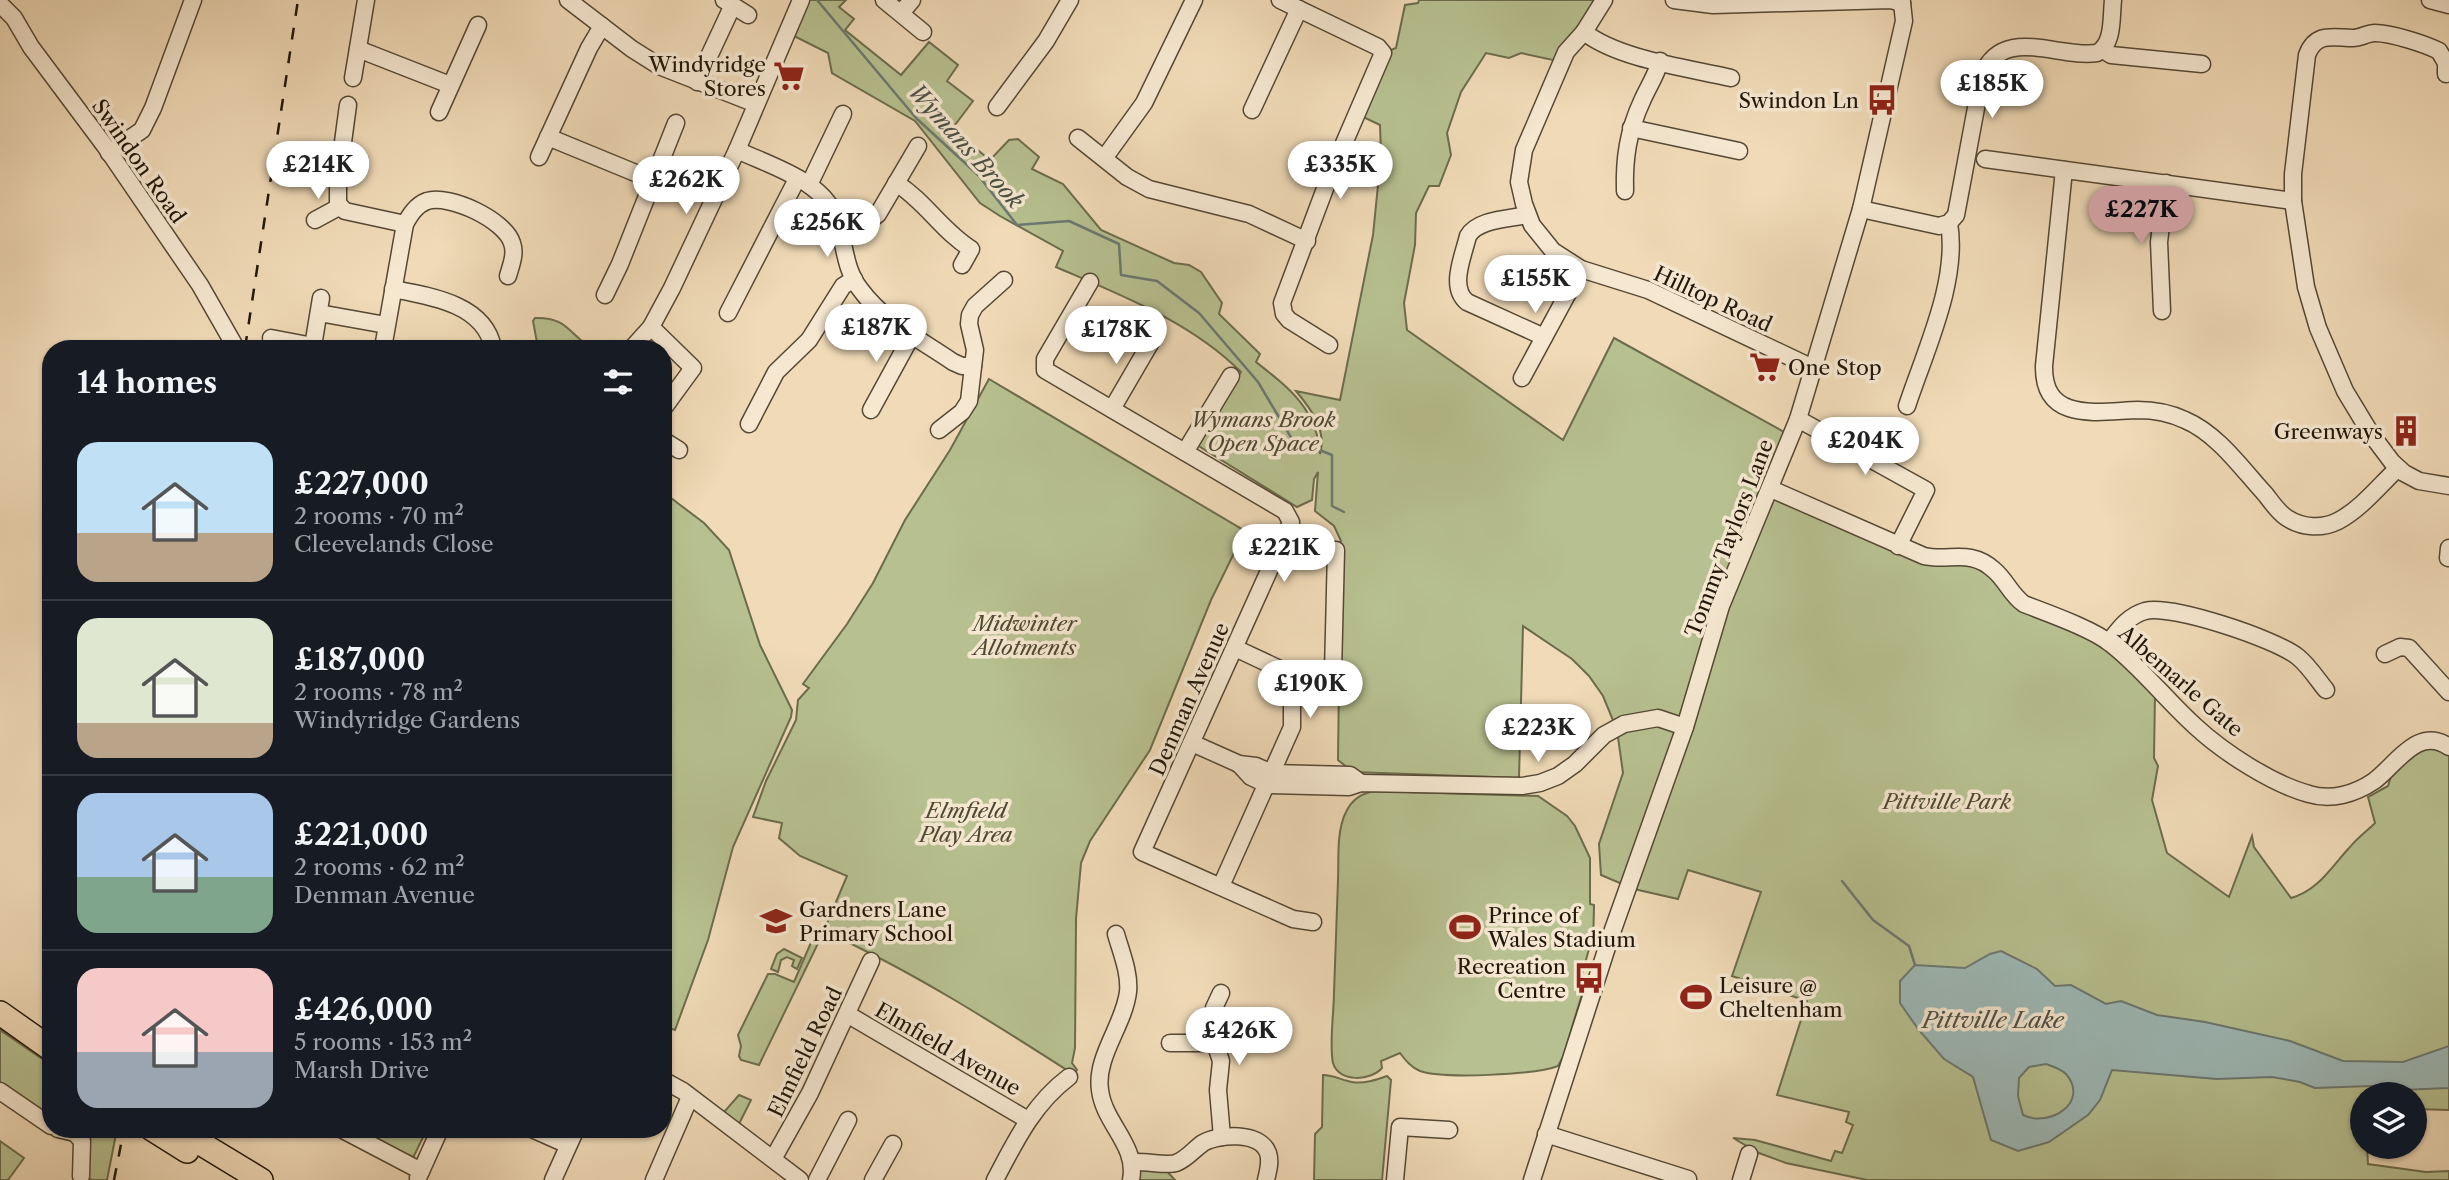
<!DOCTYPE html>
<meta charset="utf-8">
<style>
body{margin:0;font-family:"Libre Caslon Text",serif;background:#20242c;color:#f1f3f6;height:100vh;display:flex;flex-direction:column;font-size:26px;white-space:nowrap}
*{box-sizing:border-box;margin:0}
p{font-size:23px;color:#9ea1a6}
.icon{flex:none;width:38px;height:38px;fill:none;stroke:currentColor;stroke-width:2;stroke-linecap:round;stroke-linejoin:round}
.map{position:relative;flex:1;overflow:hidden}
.drawer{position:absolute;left:42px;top:340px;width:630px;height:798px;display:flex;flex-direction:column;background:#171b24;border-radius:28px;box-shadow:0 2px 5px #0004}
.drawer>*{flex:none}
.controls{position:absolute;left:2350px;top:1082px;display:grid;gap:14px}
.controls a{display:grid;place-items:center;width:77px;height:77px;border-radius:50%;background:#171b24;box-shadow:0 2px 5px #0004;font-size:35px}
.price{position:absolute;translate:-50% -60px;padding:0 16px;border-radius:24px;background:#fff;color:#222;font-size:23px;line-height:46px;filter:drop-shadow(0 2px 4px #0008)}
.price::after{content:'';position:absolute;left:50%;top:42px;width:21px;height:16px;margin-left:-10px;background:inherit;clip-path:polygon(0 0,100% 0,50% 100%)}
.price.active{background:#c59692;color:#111}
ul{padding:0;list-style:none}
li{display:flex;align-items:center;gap:21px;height:175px;padding:0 35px}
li+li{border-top:2px solid #363941}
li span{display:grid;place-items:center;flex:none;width:196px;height:140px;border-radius:21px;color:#555}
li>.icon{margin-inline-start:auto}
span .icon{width:84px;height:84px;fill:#fffc;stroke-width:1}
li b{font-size:30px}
h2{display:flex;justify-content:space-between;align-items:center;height:84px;padding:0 35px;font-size:30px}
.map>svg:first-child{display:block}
.green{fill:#b7c090;stroke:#6c6c4c;stroke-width:2}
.water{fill:#9db9b7;stroke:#6b7871;stroke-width:2;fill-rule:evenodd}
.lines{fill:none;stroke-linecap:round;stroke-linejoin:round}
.stream{stroke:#6b7871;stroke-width:2.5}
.minor-casing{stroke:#554834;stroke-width:19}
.highway-casing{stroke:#211709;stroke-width:26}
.minor{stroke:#f5e7d0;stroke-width:16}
.highway{stroke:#f0dab7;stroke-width:23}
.rail{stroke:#211709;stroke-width:2.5;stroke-dasharray:12 12;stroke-linecap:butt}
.labels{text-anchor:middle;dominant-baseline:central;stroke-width:7;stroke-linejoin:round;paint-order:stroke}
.poi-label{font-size:21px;fill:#211709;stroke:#f5e7d0;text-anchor:end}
.street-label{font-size:21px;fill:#211709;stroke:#f5e7d0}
.park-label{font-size:21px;font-style:italic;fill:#4e4a32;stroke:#f5e7d0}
.water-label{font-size:23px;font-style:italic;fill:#4c5046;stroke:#f5e7d0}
</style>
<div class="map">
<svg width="2449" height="1180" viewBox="0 0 2449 1180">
<rect width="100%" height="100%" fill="#f0dab7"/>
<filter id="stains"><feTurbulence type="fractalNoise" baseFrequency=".00286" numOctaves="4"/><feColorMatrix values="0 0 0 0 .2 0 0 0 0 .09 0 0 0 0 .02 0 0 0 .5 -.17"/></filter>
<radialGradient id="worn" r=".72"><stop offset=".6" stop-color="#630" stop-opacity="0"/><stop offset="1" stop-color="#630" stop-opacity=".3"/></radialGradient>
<g class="green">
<path d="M801,0H846L839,7L854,19L845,30L901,75L929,42L958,65L947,81L973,101L952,129L990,160L1009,140L1018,139L1039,157L1032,169L1063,184L1101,230L1174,263L1189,265L1201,272L1222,303L1219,314L1260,354L1256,362C1289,388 1317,409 1320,454C1327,430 1311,409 1296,391L1340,400L1373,235L1381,155L1380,125L1357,114L1383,53L1396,48L1405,5L1418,3L1419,0H1604L1562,62L1521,53L1509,58L1486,53L1461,92L1447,133L1451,155L1439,186H1429L1416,213L1415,245L1404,303L1407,330L1563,440L1614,338L1786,433L1763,494L1972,565L1987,573L2006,597L2103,645L2155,693L2154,758L2158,766L2152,800L2167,853L2229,897L2252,836L2254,847L2291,898C2318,891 2332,866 2350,847C2357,838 2367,831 2375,823L2368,797L2388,786L2396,760L2404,753L2445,744L2449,738V1110L2415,1109V1094H2362V1146H2367L2368,1164L2426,1172L2449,1171V1180H1867L1786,1163L1759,1153L1733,1138L1755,1140L1831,1161L1835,1151L1842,1153L1853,1125L1846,1122L1849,1112L1777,1095L1807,1001L1732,976L1761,892L1688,870L1678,899L1634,889L1601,875L1599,844L1623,773L1617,730L1603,696L1589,676L1572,659L1523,626L1519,778L1353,772L1338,760L1339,681L1333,672L1336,550L1341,541L1334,526L1315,511L1318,472L1314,479L1312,500L1297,507L1197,445L1241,372C1191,322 1121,295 1056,267L1063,251L1000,216L980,203L915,121L832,73L828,53L788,33Z"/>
<path d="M535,318C567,317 568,333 591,348H538L533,321Z"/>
<path d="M989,379L1245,531L1211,600L1150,750L1090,841L1081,863L1076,919L1075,1048L1072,1063L1077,1070L1073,1074C992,1022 912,971 824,931L759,1065L741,1060L739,1056L741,1046L738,1035L768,974H775L794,982L816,931L821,927L825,928L847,876L800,856L779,838L782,823L753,817L766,781L796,720L798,700L809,688L803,684L847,624L873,583L905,520L950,450Z"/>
<path d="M663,492L704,523L729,550L760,645L792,710L791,717L733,847L708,940L675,1030L663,1026Z"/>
<path d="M1375,791L1538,796L1567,816L1575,826L1590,858V904L1594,905L1593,949H1589L1578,989L1583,991L1563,1057L1558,1066C1535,1075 1443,1079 1420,1071C1411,1067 1406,1061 1400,1053L1381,1061L1382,1068C1371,1081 1339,1083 1333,1063C1329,1046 1334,1011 1334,993C1335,955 1337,918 1338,880C1339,859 1336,832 1346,812C1352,799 1362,793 1375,791Z"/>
<path d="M784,949L802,958L797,969L792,966L794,960L787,957L781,960L778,972L771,969L777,954Z"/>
<path d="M0,1030L51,1065V1126L0,1091Z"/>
<path d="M1323,1075C1334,1075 1341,1080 1352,1082C1364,1084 1376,1080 1387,1076L1391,1080L1382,1180H1314L1315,1134L1322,1127Z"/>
<path d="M739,1095L751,1100L739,1124L724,1112Z"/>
<path d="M58,1129H117L107,1180H93L81,1176L83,1144Z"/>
<path d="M376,1129H427L413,1158L372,1138Z"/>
<path d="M0,1141L24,1158L8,1180H0Z"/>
<path d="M1162,1166L1175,1180H1133L1135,1169Z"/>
</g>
<path class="water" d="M2001,951L2037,969L2055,986L2071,985L2106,1004L2121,1001L2157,1015L2205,1022L2290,1041L2343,1061L2403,1062L2449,1046V1088L2401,1090L2371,1086L2315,1088L2300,1082L2272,1077L2217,1079L2112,1070L2100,1100L2088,1115L2049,1142L2018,1151L1991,1140L1973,1077L1944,1059L1918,1029L1900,1003V981L1915,965L1965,968L1990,954ZM2046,1064C2052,1066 2061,1069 2066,1074C2090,1102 2050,1128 2023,1115L2018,1096L2019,1078L2029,1067Z"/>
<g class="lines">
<g class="stream">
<path d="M817,0L916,118L978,175L1017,225L1069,221L1119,244L1121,275L1157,281L1199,313L1258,382L1292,439L1332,455V506L1344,512"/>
<path d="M1842,881L1873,920L1909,946L1915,965"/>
</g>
<defs>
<g id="minor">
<path d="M568,0L632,49L659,66L756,104"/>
<path d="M724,0L748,15"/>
<path d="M884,0L923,32"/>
<path d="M1280,0L1378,47L1383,53L1329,178L1282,303L1284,314L1289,320L1329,345"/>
<path d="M1604,0L1584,32L1566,52L1524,150L1519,182L1524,204L1532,225L1553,251L1581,269L1648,290L1813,368"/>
<path d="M1674,0L1713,5L1891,0L1902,3"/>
<path d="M2430,0L2449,5"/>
<path d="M0,4L14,18L31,47L105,146L200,285L236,348"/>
<path d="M901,13L912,0"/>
<path d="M1584,32C1618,59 1688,68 1731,78"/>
<path d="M358,49L450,85"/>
<path d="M2103,50L2111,55L2202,64"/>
<path d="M2446,74V63L2439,51C2425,44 2391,33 2375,33C2367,33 2361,38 2353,38C2334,38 2316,31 2307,55L2293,174V201L2306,287L2318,328L2345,391L2371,434L2392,462L2404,473L2419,481L2449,486"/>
<path d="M353,78L366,0"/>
<path d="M697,82L732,7"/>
<path d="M348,105L338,179V204L345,211L405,224"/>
<path d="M997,107L1046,41L1070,0"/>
<path d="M1252,110L1299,9"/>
<path d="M439,112L478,25"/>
<path d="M1631,128L1739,151"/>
<path d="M548,137L655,181"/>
<path d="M1078,138L1127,177L1149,189L1249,214L1307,241"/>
<path d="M737,150C773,167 826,181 838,223C845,246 845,270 860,289C885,323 920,339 953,362L962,366H973"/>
<path d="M109,153L142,130L153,108L193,0"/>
<path d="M539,157L589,48L602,26"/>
<path d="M1105,157L1144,103L1194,0"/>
<path d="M1985,159L2293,201"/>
<path d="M2064,170L2044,366C2043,424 2100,411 2138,410C2154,410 2170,413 2185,420C2218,434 2242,469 2266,495C2272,503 2279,513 2287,518C2303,528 2322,529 2338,521C2361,509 2380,485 2398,468"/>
<path d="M896,183C925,201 942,231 971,249L962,265"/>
<path d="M809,185L843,114"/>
<path d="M1625,191C1624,159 1628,131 1642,101C1648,87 1656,76 1660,61"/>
<path d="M1861,209L1939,226L1949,223L1956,215L1982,76C2002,24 2058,59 2097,53C2114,44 2111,18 2113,0"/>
<path d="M1527,215C1509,219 1478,219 1468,236C1463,257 1449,287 1467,302L1544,337"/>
<path d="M315,220L339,207"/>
<path d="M841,232L863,226L878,214L918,146"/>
<path d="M1090,282L1045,359V370L1285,511L1291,522L1142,852L1293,919L1313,922"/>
<path d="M393,289C430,296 485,304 493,348"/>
<path d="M605,295L620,264L676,123"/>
<path d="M2162,311L2159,242L2166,183"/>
<path d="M319,313L386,325"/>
<path d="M728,313L797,179"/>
<path d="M651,327L693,368L663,409"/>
<path d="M271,338L313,346L321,298"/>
<path d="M383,348L405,224C410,215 416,205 427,201C450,194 505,220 512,243C516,254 511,265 508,276"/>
<path d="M632,348L651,327L672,288L737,150L801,0"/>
<path d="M1522,378L1581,269"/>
<path d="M1907,406C1925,351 1959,281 1949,223"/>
<path d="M1112,409L1151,342"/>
<path d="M871,410L912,335"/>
<path d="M1798,419L1926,490L1898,546"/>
<path d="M749,424L776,372L809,340L843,286L854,279"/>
<path d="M939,430L962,412L969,401L975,350L969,324L970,315L975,306L1004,280"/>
<path d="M663,440L679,450"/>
<path d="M1185,452L1231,376"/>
<path d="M1771,489L1924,556C1949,562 1970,548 1994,570C2006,580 2011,595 2024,604C2047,613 2093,629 2111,644C2142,668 2166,700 2195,726C2223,752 2272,784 2309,794C2331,801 2355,794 2374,781C2396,765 2418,725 2449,747"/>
<path d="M2448,558L2449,548"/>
<path d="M2109,642C2119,629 2128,616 2145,611C2171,604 2276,639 2298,657C2309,666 2317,679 2326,690"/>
<path d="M1235,648L1284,671L1333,672L1336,550L1280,548"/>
<path d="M2385,654L2400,647L2409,648L2449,692"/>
<path d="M1192,743L1239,764L1256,766L1272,773L1350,775L1361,783"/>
<path d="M1239,764L1251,777L1268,785L1349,787L1361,783L1522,786L1540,783L1558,776L1575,764L1604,735L1624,724L1658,718L1685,727"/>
<path d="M1221,886L1292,727V673"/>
<path d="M1116,934C1121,952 1130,973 1128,992C1124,1025 1095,1057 1100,1090C1104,1124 1138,1145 1131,1180"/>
<path d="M1221,993L1214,1008L1215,1043L1221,1061L1218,1090L1222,1137"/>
<path d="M847,1014L1028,1120"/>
<path d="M1170,1043H1215"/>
<path d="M663,1080L683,1091L800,1180"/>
<path d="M0,1091L51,1126"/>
<path d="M58,1129L75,1133L82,1141L81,1176"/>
<path d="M341,1129L421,1171"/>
<path d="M532,1129L568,1145"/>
<path d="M1546,1134L1688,1179"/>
<path d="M773,1159L810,1093L871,961"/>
<path d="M1133,1162C1146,1161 1167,1166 1176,1163C1187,1159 1194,1149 1203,1143C1219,1134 1260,1131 1268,1153C1271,1162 1268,1171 1266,1180"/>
<path d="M418,1178L440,1129"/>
<path d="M553,1180L576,1129"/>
<path d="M654,1180L690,1097"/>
<path d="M817,1180L848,1120"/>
<path d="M873,1180L893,1144"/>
<path d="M995,1180C1015,1142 1033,1104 1069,1077"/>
<path d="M1395,1180L1400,1127L1449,1130"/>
<path d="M1532,1180L1610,938L1685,727L1721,606L1798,419L1861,209L1904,21L1902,3"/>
<path d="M1741,1180L1749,1154"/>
</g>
<g id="highway">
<path d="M0,1013L51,1049"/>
<path d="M152,1129L187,1151"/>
<path d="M177,1129L261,1180"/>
</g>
</defs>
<use href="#minor" class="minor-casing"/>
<use href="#highway" class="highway-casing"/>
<use href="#minor" class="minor"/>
<use href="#highway" class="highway"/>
<g class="rail">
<path d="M245,348L298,0"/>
<path d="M114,1180L124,1129"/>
</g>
</g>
<defs>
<symbol id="supermarket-bare" viewBox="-9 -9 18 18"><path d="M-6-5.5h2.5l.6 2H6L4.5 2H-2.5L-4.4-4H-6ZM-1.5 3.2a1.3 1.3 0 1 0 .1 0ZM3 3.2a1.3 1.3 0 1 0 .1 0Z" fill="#8f2418" stroke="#f5e7d0" stroke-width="2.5" paint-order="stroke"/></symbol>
<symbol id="bus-bare" viewBox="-9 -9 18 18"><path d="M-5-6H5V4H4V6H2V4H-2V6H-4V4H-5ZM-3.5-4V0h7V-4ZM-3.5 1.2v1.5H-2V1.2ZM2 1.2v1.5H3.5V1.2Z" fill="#8f2418" stroke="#f5e7d0" stroke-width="2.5" paint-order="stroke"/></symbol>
<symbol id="building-bare" viewBox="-9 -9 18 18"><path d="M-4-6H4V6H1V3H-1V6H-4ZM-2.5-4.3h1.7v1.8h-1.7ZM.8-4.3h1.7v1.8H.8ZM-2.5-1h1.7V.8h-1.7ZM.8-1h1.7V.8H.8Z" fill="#8f2418" stroke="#f5e7d0" stroke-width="2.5" paint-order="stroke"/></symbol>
<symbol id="school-bare" viewBox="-9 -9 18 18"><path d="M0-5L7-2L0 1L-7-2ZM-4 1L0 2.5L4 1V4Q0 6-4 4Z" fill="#8f2418" stroke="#f5e7d0" stroke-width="2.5" paint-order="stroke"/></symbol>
<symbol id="stadium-bare" viewBox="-9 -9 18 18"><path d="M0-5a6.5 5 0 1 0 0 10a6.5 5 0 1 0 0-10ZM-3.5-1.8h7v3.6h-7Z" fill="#8f2418" stroke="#f5e7d0" stroke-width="2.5" paint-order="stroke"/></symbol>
</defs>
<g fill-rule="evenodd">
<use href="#supermarket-bare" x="767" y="54" width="44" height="44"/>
<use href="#bus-bare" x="1860" y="78" width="44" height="44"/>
<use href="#supermarket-bare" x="1743" y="345" width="44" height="44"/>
<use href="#building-bare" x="2384" y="409" width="44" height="44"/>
<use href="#school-bare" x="754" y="899" width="44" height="44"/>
<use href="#stadium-bare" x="1443" y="905" width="44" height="44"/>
<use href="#bus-bare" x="1567" y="956" width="44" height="44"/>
<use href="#stadium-bare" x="1674" y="975" width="44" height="44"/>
</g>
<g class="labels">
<g class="poi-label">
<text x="766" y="64">Windyridge<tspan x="766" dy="24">Stores</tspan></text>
<text x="1859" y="100">Swindon Ln</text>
<text x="1788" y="367" text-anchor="start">One Stop</text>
<text x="2383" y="431">Greenways</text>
<text x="799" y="909" text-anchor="start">Gardners Lane<tspan x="799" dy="24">Primary School</tspan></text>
<text x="1488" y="915" text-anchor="start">Prince of<tspan x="1488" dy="24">Wales Stadium</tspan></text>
<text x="1566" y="966">Recreation<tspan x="1566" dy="24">Centre</tspan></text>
<text x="1719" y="985" text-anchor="start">Leisure @<tspan x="1719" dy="24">Cheltenham</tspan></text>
</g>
<g class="street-label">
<text transform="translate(139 161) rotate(55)">Swindon Road</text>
<text transform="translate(1713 299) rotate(25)">Hilltop Road</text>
<text transform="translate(1729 538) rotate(-69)">Tommy Taylors Lane</text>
<text transform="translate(2181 681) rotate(41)">Albemarle Gate</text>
<text transform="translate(1189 699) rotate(-66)">Denman Avenue</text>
<text transform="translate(948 1049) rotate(30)">Elmfield Avenue</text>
<text transform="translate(805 1052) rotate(-64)">Elmfield Road</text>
</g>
<g class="park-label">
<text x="1263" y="419">Wymans Brook<tspan x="1263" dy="24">Open Space</tspan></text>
<text x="1025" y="623">Midwinter<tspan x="1025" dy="24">Allotments</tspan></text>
<text x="1947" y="801">Pittville Park</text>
<text x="966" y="810">Elmfield<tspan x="966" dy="24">Play Area</tspan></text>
</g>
<g class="water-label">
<text transform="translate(966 146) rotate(48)">Wymans Brook</text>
<text x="1993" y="1020">Pittville Lake</text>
</g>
</g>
<rect width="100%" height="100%" filter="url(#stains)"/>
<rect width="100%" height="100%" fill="url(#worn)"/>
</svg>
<div class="controls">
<a><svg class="icon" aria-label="layers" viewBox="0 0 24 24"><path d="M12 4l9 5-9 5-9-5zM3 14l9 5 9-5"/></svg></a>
</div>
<b class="price" style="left:1992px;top:120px">£185K</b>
<b class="price" style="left:318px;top:201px">£214K</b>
<b class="price" style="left:1340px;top:201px">£335K</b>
<b class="price" style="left:686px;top:216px">£262K</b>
<b class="price active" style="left:2141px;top:246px">£227K</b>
<b class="price" style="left:827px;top:259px">£256K</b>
<b class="price" style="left:1535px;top:315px">£155K</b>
<b class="price" style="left:876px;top:364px">£187K</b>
<b class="price" style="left:1116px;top:366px">£178K</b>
<b class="price" style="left:1865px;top:477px">£204K</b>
<b class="price" style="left:1284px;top:584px">£221K</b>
<b class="price" style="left:1310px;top:720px">£190K</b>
<b class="price" style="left:1538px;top:764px">£223K</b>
<b class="price" style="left:1239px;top:1067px">£426K</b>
<section class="drawer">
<h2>14 homes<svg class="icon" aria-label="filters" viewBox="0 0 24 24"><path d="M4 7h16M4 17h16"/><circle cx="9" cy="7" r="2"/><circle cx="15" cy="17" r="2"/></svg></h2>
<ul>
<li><span style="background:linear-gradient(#bfe0f5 65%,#b9a48a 0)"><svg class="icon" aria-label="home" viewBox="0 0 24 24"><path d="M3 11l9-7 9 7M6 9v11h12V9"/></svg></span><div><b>£227,000</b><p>2 rooms · 70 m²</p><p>Cleevelands Close</p></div></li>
<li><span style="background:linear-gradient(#dfe7d0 75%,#b9a48a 0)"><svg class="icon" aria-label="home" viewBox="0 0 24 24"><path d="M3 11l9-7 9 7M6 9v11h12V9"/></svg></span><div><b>£187,000</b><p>2 rooms · 78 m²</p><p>Windyridge Gardens</p></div></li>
<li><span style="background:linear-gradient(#a9c7e8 60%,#7fa58c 0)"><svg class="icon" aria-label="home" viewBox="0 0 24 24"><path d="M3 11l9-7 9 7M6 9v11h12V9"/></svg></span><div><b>£221,000</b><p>2 rooms · 62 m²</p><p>Denman Avenue</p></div></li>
<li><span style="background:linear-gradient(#f6c9c9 60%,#9aa5b1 0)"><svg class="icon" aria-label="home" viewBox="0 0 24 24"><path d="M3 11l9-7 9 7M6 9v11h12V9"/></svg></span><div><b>£426,000</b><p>5 rooms · 153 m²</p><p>Marsh Drive</p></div></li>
</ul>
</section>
</div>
